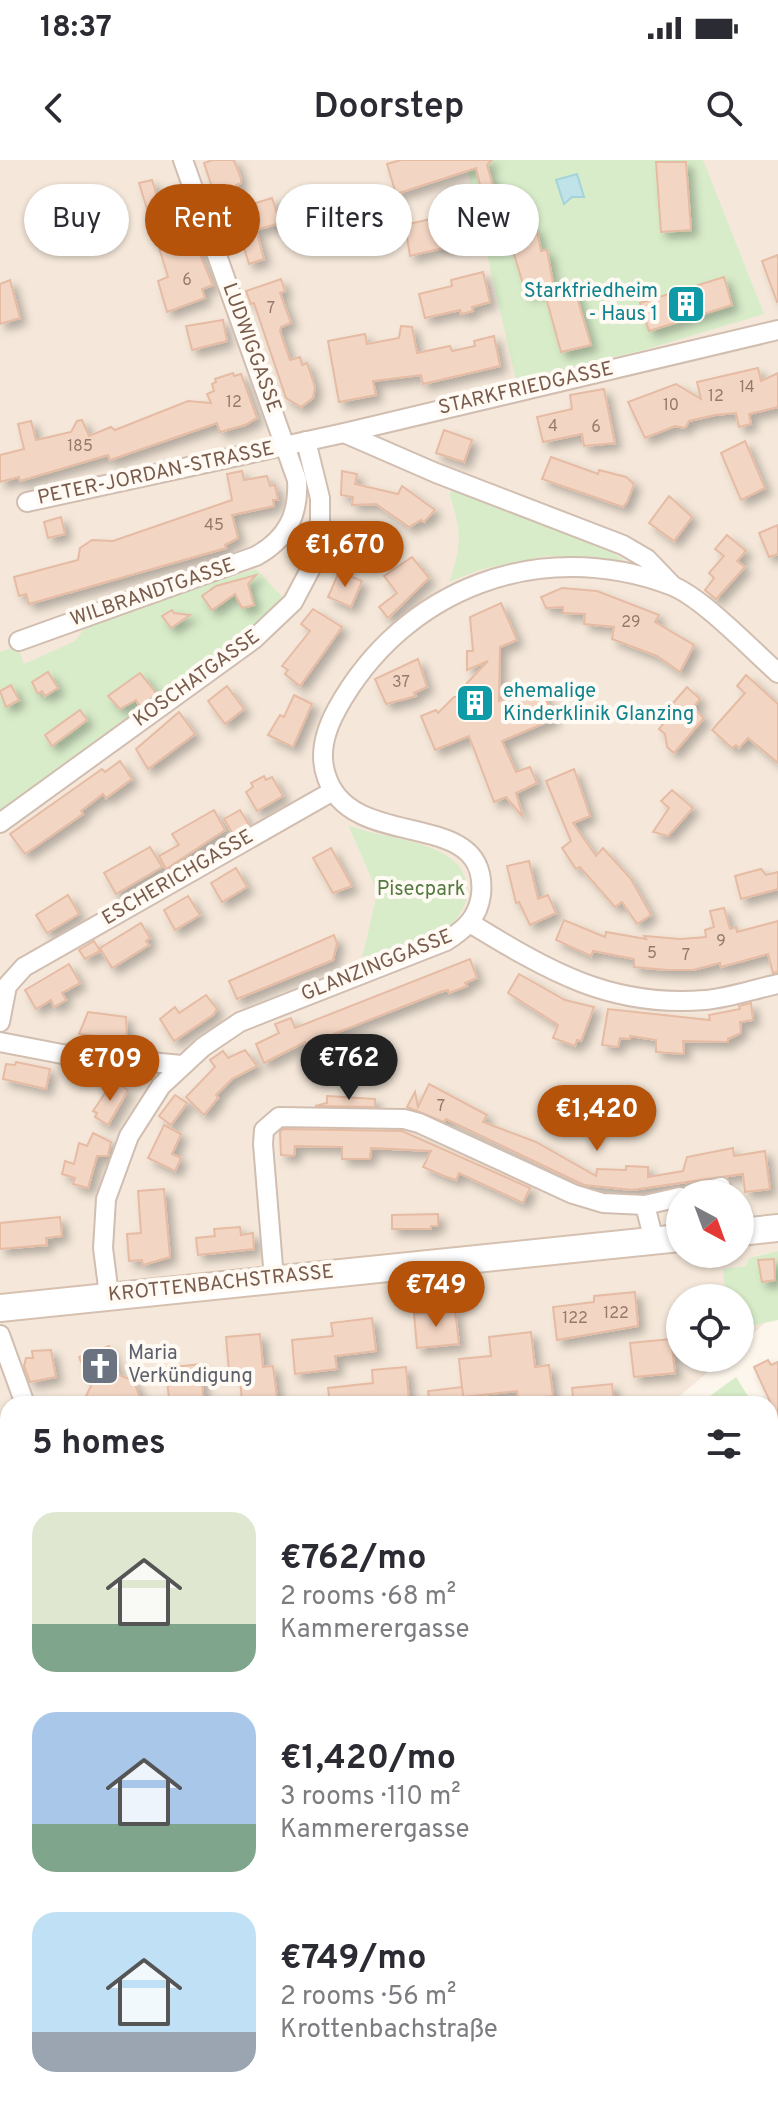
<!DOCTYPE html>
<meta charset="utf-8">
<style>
body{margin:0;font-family:Overpass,sans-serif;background:#f7f7f7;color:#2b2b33;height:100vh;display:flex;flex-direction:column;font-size:30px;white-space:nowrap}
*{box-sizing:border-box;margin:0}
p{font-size:26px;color:#7c7c81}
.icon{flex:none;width:44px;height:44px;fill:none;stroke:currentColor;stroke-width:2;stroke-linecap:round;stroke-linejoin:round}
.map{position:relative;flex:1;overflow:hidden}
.sheet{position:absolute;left:0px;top:1236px;width:778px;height:714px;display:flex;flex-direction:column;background:#fff;border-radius:24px 24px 0 0;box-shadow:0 2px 6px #0004}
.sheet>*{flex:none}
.guide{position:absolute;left:24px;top:24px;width:730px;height:72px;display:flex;gap:16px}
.needle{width:52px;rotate:139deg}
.buttons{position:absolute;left:666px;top:1020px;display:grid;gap:16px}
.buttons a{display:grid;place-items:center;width:88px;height:88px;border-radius:50%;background:#fff;box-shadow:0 2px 6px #0004;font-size:40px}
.price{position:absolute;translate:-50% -68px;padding:0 18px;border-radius:28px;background:#b45309;color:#fff;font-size:26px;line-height:52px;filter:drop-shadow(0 2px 4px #0008)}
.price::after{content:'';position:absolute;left:50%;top:48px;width:24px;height:18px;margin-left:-12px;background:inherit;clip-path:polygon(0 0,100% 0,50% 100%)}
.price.on{background:#222;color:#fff}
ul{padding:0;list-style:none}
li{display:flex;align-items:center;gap:24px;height:200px;padding:0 32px}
li span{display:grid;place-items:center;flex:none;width:224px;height:160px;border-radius:24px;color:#555}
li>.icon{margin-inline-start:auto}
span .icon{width:96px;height:96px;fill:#fffc;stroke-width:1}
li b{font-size:34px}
h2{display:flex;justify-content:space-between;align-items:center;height:96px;padding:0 32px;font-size:34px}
.pill{padding:0 28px;border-radius:36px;background:#fff;box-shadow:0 2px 6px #0004;font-size:28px;line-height:72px}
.pill.on{background:#b45309;color:#fff}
.status{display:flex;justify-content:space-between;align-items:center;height:56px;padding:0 40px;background:#fff;direction:ltr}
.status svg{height:22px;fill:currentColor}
header{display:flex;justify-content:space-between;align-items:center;height:104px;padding:0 32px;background:#fff;font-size:36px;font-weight:600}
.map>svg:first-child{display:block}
.residential{fill:#f5e8da;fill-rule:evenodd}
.green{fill:#d8ecc9}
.water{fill:#bfe3e8;stroke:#a5d3da;stroke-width:2}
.building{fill:#f3d5c3;stroke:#e6bba3;stroke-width:2;filter:url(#shadow)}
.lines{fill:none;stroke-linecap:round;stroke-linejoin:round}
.street-casing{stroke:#d1beb0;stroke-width:22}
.secondary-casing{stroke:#d6c0b0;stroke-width:30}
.street{stroke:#fff;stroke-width:18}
.secondary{stroke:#fff;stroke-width:26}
.labels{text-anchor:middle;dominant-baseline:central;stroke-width:8;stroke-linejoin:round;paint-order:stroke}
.number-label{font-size:16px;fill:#987a6a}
.culture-label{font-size:20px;fill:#0d838f;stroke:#fffaf3;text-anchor:end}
.street-label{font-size:20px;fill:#7a5c4d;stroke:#fffaf3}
.park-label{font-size:20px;fill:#537a41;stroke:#fffaf3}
.worship-label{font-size:20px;fill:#5b616d;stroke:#fffaf3;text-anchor:start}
</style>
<div class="status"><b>18:37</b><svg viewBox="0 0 49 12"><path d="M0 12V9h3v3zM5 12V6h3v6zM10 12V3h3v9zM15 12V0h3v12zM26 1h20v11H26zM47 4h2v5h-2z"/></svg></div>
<header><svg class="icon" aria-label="back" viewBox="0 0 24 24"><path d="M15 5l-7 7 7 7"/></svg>Doorstep<svg class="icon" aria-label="search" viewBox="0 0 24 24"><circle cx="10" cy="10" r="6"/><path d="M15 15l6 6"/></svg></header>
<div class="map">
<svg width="778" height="1949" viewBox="0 0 778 1949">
<defs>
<filter id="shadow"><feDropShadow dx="6" dy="6" stdDeviation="4" flood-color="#0004"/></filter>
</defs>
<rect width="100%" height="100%" fill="#fdf6ec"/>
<path class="residential" d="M0,0H778V1091L755,1096L765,1163L740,1185V1138H680V1198H725L670,1244H8V1942H482L485,1949H0ZM348,665L369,675L426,686L363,799L376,737L373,722ZM680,1034H740V1094H680Z"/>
<g class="green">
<path d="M465,0H703L764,154L644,190L516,220Z"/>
<path d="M454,331L599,384L625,401L547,396L479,410L449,422C462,385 462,373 450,336V332Z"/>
<path d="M256,409L287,442L266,465L0,655V492L17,486L24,504L75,481L90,461Z"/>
<path d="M348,665C384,681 465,679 467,728C468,746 458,760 444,771L366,802L362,799L376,737L373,722Z"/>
<path d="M778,1091V1160L740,1168V1138H726L723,1109L746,1106L749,1098Z"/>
<path d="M736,1217L753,1244H699Z"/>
<path d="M770,1275L778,1290V1492L770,1496Z"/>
<path d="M778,1891V1949H634L632,1942H770V1892Z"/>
</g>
<path class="water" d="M577,14L584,37H572L564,44L556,20Z"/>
<g class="building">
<path d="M212,0H234L241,19V23L236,25L239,32L216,39L204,3Z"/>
<path d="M401,0H492L487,5L497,39L484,41L476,8L396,34L387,4Z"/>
<path d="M656,2H686L691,70L661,72Z"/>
<path d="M152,20L171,81L191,74L213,125L202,129L205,138L167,152L158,121L168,117L139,23Z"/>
<path d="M272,38L280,63L256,70L264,99L249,104L238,68L251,64L246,46Z"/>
<path d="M468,50L475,80L410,96L405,65Z"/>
<path d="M536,67L541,91L547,90L554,128L573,124L591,185L561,192L544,130L526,134L508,74Z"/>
<path d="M778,95V141L777,142L762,101Z"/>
<path d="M483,112L490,142L472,147L473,151L461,154L460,150L425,158L419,134L452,126L451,120Z"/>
<path d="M724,117L732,145L649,171L640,143Z"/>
<path d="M281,119L285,131L280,133L291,163L281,167L280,171L290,200L300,197L302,205L307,203L315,227L313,238L301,247L286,238L254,143L251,144L246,131Z"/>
<path d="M10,120L20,158L0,164V124Z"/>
<path d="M223,160L227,181L192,190L186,166Z"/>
<path d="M401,166L412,167L417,193L450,186L452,191L475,186L474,181L494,176L500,206L423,224L421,215L373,221L376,235L339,242L328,181L365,174L367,184L399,178Z"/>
<path d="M758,208L761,221L778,213V247L749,254L751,264L739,267L736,253L715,255L689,261L685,268L675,266L645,278L628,242L676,224L701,239L697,222Z"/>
<path d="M233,213L234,216L241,214L257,258L245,265L220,272L217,263L110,300L108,295L20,321L19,317L0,322V295L24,289L18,264L31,261L36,280L71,272L77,261L82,260L89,276L111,267L115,270L188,241L211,243L207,234L214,231L212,224L216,222L215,219Z"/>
<path d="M604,229L615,283L584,286L582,274L543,282L537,257L572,249L570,235Z"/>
<path d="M444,270L472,280L464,302L436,293Z"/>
<path d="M745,281L765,328L741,340L721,293Z"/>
<path d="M551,297L598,314L599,310L626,317L634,324L627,342L623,347L542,319Z"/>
<path d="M242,311L244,320L267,316L270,326L275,325L278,340H273L274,346L232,355L238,378L225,385L226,388L29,444L26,434L19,436L14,417L78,400L80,388L92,380L113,381L232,340L227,314Z"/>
<path d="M342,311L357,314L355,324L398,334L402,326L435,350L424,362L421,360L409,367L376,344L352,345L353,337L341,335Z"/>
<path d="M669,336L692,357L674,381L649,363Z"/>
<path d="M61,357L65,374L48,378L44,362Z"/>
<path d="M778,365V394L769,397L759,373Z"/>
<path d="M341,368L372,372L369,394L346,395L348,391L337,390Z"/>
<path d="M727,375L746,391L737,401L745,407L716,439L705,430L714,418L709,413L724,396L715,389Z"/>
<path d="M412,397L429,418L388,458L379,447L397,433L384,416Z"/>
<path d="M339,412L362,421L351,447L328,437Z"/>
<path d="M256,415L248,424L254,445L242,448L235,434L212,450L202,436L216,426Z"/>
<path d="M562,428L597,431L659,455L655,462L694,485L680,512L657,496L612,479L614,467L584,464L585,454L563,453V447L546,448L541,437Z"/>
<path d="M501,443L517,480L500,487L499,541L540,524L554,559L502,581L516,612L530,607L537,623L516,633L523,657L506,637L494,642L469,576L435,590L421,556L436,550L438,553L454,537L466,536L467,523L488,501L467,510V491H473L470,457Z"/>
<path d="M313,449L342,467L300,526L285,514L288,510L282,506L310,471L301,464Z"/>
<path d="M172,450L174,453L190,455L171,468L162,456Z"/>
<path d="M418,499L427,527L414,533L416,536L386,544L375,519Z"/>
<path d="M48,512L58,528L45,536L42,531L38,534L32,522Z"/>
<path d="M140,513L157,534L140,547L136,540L120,549L108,536Z"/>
<path d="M746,515L778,544V603L748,578L739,588L736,585L732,588L712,570L745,533L737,526Z"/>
<path d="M11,525L19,540L6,547L0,531Z"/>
<path d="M227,526L244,549L225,564L208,541Z"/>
<path d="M687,527L700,539L693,548L704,558L674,593L667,587L665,574L659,569L671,554L667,550Z"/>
<path d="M294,535L312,544L293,587L268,575L280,555L284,557Z"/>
<path d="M80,550L87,560L52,586L45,575Z"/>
<path d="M179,552L195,574L148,609L136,589Z"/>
<path d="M120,601L132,619L106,638L103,634L81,651L83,654L25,694L10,674L102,609L105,612Z"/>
<path d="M574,609L590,656L573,663L596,696L603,688L631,719L651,755L637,764L622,742L615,747L580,707L576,709L562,688L571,681L546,621Z"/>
<path d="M264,616L266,620L272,617L283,636L257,651L246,632L253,627L251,623Z"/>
<path d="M672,630L693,648L668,676L653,672L669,648L661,641Z"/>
<path d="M214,650L225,670L166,709L159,696L179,685L172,674Z"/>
<path d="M240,650L249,665L233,674L224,659Z"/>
<path d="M150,687L162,707L116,734L104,713Z"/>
<path d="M331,688L352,726L333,733L313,698Z"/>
<path d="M529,701L538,739L548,735L556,753L530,765L519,742L516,743L507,706Z"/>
<path d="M236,708L247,727L222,742L211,723Z"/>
<path d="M761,709L766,715L778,712V729L741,739L735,716Z"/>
<path d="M68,735L79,754L47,773L36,755Z"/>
<path d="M188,736L200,755L175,770L164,750Z"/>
<path d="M724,748L730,769L736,767L737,772L778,761V812L773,813L768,794L721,807L720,803L693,810H668L634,807V799L593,791L591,796L556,780L564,760L605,777L606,772L646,779L644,776L680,779L706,777L705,770L714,767L710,751Z"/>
<path d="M141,763L150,778L146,781L149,785L112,808L100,788Z"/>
<path d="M334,775L337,783L333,800L237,839L229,821Z"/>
<path d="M94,781L100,791L85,799L79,790Z"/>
<path d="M470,799L477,818L465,823L467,826L449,833L448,830L440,832L306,885L305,882L264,903L256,884L279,873L275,864L291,858L295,868Z"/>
<path d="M69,804L80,823L62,833L66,840L61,843L54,847L51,840L36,849L25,830Z"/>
<path d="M519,814L565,840L594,847L581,881L577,880L575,886L553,878L558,865L508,833Z"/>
<path d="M206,835L217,849L213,855L174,881L160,859L175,847L179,853Z"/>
<path d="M751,843L753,860L740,862L741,873L728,879V882L683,881L684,894L656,892V880L630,876V879L620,878L618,887L602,885L608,849L710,860L709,855L740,849L739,846Z"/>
<path d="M88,852L126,857L127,879L79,874Z"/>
<path d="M245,890L257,906L232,919L216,935L218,938L204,955L186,937L215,907L210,900L223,891L228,898Z"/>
<path d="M16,902L50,909L46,929L3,919L6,904L15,905Z"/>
<path d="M113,921L128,930L108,965L95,957L97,953L93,951Z"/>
<path d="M429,924L487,955L483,962L536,982L596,1016L597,1009L626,1010V1006L648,1007V1017L683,1011L687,997L733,988L734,996L765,991L770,1029L745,1032L743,1014L632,1030L584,1025L446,959L444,962L407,947L415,932L418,947Z"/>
<path d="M175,935L187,943L171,965L159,956Z"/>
<path d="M327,936L375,939V947L315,946L327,943Z"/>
<path d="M164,965L181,974L172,994L181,998L175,1011L148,998Z"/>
<path d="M283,969L402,971L530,1028L523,1043L459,1013L456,1020L444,1016L423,1007L431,991L371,988L370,999H342V987L295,986L294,996L281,995L280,972Z"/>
<path d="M93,973L111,982L108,996H97L88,1028L73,1024L75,1018L62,1014L65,1001L74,1004L79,983L87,986Z"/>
<path d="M164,1029L170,1097L143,1105L142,1100L129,1101L127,1074L141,1073L138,1031Z"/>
<path d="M438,1054V1066H431V1069H392V1055Z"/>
<path d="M60,1057L62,1076L46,1078L47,1085L0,1089V1063Z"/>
<path d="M240,1067L241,1075L253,1073L254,1089L198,1095L196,1078L215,1076L214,1069Z"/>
<path d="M774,1099L775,1120L762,1122L758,1100Z"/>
<path d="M635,1132L638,1166L557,1180L553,1147L594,1142V1136Z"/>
<path d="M455,1150L459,1184L417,1188L414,1154Z"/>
<path d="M372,1158L376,1191L335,1196L337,1209L295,1214L292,1180L333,1176L331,1163Z"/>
<path d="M531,1172L535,1207L549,1205L553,1236L518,1240L517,1231L463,1237L459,1199L491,1196L489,1177Z"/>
<path d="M260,1174L263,1207L273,1206L277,1237L242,1241L239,1210L229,1211L226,1177Z"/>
<path d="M671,1179L675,1213L634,1217L630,1183Z"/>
<path d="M109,1186L119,1215L134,1221L142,1244H82L91,1226L79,1197Z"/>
<path d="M51,1190L56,1217L30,1222L24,1206L26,1198H33L32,1191Z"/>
<path d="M768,1200L771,1205L778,1202V1259L754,1207Z"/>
<path d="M200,1204L204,1244H181V1238L169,1239L166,1208Z"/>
<path d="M406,1207L409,1241L330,1244L328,1228L373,1223L372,1210Z"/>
<path d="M612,1224L614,1244H574L572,1228Z"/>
<path d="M462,1227L464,1244H430L428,1231Z"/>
</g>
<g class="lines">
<defs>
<g id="street">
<path d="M344,273L436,313L623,385L647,399L672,425"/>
<path d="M27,342L344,273L778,170"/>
<path d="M19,481L256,396C287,379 299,355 297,320L183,0"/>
<path d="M0,663L254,479L293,442L312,406L320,371V338L306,281"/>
<path d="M470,763C547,810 610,848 705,840C729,838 754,829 778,824"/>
<path d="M0,862L7,826L24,807L333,631"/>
<path d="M0,882L62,894L182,905"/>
<path d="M691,1034L721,1027"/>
<path d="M645,1045L680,1037"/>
<path d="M274,1119L263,984L264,970L279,957L404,959L419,963L573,1034L603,1043L645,1045L654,1081"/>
<path d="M109,1135L103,1088L106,1039L129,976L161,926L203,887L240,862L446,781C464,770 478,758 481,735C490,645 354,694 327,618C318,594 325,571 337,549C404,428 539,377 670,425C701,436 751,489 778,513"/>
<path d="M0,1175L25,1244"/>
<path d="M0,1621L8,1618"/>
<path d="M770,1887L778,1885"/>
<path d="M584,1949L599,1942"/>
</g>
<g id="secondary">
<path d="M740,1072L778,1068"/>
<path d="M0,1148L680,1078"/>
</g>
</defs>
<use href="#street" class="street-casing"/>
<use href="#secondary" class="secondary-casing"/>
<use href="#street" class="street"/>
<use href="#secondary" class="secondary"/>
</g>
<defs>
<symbol id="building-square" viewBox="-11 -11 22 22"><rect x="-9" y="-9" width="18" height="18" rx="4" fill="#0f9aa8" stroke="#fffaf3"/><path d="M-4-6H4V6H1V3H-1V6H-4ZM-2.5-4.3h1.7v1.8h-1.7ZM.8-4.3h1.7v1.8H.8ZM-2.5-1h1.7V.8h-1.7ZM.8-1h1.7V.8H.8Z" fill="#fff"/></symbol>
<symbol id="church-square" viewBox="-11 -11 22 22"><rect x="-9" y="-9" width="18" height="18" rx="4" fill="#6b7280" stroke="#fffaf3"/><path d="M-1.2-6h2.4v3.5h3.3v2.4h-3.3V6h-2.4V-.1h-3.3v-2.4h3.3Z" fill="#fff"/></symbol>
</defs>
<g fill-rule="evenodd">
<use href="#building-square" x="664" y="122" width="44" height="44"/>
<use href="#building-square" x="453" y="521" width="44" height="44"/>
<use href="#church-square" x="78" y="1184" width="44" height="44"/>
</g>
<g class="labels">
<g class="number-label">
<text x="187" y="121">6</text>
<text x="271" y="149">7</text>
<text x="747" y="228">14</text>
<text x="716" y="237">12</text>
<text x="234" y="243">12</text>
<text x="671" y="246">10</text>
<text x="553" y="267">4</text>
<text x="596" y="268">6</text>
<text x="80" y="287">185</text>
<text x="214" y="366">45</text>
<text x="631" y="463">29</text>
<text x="401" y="523">37</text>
<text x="721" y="782">9</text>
<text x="652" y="794">5</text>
<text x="686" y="796">7</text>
<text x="441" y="947">7</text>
<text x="616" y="1154">122</text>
<text x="575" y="1159">122</text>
</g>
<g class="culture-label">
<text x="658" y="132">Starkfriedheim<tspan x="658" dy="23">- Haus 1</tspan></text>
<text x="503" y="532" text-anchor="start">ehemalige<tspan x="503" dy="23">Kinderklinik Glanzing</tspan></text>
</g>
<g class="street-label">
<text transform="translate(251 188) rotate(70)">LUDWIGGASSE</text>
<text transform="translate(526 229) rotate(-13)">STARKFRIEDGASSE</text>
<text transform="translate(156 314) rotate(-12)">PETER-JORDAN-STRASSE</text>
<text transform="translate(153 433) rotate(-19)">WILBRANDTGASSE</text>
<text transform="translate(197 519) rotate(-36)">KOSCHATGASSE</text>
<text transform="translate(178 718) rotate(-30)">ESCHERICHGASSE</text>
<text transform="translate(377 806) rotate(-22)">GLANZINGGASSE</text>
<text transform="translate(221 1124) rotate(-6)">KROTTENBACHSTRASSE</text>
</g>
<g class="park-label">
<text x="421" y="730">Pisecpark</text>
</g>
<g class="worship-label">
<text x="128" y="1194">Maria<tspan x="128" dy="23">Verkündigung</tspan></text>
</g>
</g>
</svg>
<div class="buttons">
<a><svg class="needle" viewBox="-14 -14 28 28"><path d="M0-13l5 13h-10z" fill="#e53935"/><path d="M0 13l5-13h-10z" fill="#7c7c81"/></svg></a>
<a><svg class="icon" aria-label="locate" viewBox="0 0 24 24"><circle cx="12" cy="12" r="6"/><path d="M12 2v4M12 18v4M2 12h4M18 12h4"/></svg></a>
</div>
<b class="price" style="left:345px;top:429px">€1,670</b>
<b class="price on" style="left:349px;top:942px">€762</b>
<b class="price" style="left:110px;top:943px">€709</b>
<b class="price" style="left:597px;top:993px">€1,420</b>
<b class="price" style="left:436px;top:1169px">€749</b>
<div class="guide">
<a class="pill">Buy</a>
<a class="pill on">Rent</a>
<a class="pill">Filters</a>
<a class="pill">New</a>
</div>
<section class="sheet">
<h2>5 homes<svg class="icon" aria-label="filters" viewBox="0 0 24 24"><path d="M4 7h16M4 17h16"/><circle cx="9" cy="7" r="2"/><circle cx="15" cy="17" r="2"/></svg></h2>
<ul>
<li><span style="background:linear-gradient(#dfe7d0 70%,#7fa58c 0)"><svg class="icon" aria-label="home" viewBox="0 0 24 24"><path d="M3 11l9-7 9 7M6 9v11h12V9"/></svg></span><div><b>€762/mo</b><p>2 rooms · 68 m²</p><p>Kammerergasse</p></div></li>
<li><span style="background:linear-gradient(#a9c7e8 70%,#7fa58c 0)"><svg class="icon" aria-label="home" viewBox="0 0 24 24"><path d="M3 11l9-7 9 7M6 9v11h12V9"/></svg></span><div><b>€1,420/mo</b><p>3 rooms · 110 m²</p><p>Kammerergasse</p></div></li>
<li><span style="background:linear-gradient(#bfe0f5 75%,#9aa5b1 0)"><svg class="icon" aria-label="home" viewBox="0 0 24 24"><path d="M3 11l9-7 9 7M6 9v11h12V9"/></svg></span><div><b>€749/mo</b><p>2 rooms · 56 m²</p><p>Krottenbachstraße</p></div></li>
</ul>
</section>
</div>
